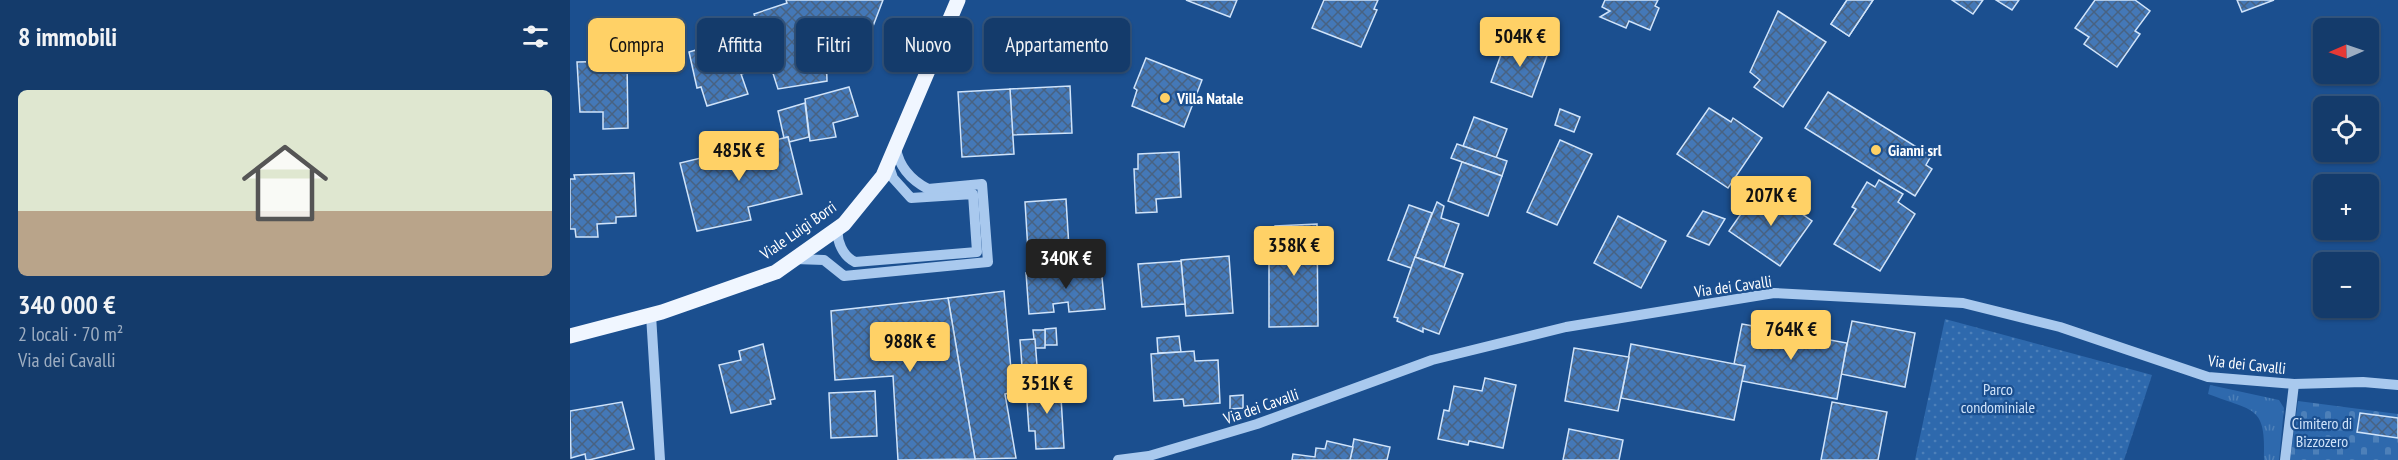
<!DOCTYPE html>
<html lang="it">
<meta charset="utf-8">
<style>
body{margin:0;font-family:"PT Sans Narrow",sans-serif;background:#1d4271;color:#f1f3f6;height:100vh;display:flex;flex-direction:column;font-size:22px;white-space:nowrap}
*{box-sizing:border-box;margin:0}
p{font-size:20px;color:#9dadc1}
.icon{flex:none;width:33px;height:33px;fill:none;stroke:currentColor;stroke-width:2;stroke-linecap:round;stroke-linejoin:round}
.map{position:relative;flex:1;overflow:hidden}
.details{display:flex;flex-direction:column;background:#143b6b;width:570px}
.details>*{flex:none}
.top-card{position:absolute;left:18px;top:18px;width:570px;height:54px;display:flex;gap:12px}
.needle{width:39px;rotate:268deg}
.buttons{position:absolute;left:1743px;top:18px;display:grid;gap:12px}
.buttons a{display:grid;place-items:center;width:66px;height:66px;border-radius:9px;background:#143b6b;box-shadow:0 2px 4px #0004,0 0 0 2px #33557e;font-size:30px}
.price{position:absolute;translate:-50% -51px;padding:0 14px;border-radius:6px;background:#ffd166;color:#111;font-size:20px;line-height:39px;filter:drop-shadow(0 2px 3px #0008)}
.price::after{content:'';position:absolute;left:50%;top:36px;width:18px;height:14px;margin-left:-9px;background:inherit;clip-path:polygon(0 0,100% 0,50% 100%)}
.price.on{background:#222;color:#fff}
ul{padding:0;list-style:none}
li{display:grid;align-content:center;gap:12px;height:318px;padding:0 18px}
li span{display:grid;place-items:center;height:186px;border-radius:9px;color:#555}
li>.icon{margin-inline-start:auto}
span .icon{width:108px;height:108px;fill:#fffc;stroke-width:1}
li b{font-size:26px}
h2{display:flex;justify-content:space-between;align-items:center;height:72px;padding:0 18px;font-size:26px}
.tag{padding:0 21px;border-radius:9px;background:#143b6b;box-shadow:0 2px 4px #0004,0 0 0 2px #33557e;font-size:21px;line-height:54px}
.tag.on{background:#ffd166;color:#111}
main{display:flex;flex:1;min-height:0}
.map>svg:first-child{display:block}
.grass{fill:url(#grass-tufts)}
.cemetery{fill:url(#cemetery-stones)}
.park{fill:url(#park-dots)}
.building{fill:url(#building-cross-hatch);stroke:#cfe3fa;stroke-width:1.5}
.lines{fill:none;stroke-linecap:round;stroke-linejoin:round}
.minor{stroke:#a9c9ee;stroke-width:10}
.major{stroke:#f0f6ff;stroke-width:15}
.poi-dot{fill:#ffd166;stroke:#1b4f8f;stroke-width:2}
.labels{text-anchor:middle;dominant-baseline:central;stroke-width:4.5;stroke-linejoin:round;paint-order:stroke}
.poi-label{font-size:16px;font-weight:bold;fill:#fff;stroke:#1b4f8f;text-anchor:start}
.street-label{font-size:16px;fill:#fff;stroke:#1b4f8f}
.park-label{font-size:16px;fill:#cfe3fa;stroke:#1b4f8f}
</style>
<main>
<section class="details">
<h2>8 immobili<svg class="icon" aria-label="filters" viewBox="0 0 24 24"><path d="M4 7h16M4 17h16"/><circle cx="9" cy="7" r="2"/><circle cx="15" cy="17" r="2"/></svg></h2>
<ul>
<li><span style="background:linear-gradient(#dfe7d0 65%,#b9a48a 0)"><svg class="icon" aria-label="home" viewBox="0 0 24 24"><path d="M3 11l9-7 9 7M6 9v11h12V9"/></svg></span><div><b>340 000 €</b><p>2 locali · 70 m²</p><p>Via dei Cavalli</p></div></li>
</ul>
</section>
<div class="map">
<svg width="1828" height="460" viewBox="0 0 1828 460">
<defs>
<pattern id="grass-tufts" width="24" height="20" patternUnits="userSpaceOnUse" patternTransform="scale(1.5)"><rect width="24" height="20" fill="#2e69ad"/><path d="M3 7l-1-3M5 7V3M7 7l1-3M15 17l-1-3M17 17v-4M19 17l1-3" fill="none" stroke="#4d80b9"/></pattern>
<pattern id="cemetery-stones" width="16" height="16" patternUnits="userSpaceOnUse" patternTransform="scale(1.5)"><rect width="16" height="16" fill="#2e69ad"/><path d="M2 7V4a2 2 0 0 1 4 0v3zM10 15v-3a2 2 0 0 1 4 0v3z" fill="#4d80b9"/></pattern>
<pattern id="park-dots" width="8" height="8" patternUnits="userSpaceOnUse" patternTransform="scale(1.5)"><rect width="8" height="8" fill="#2e69ad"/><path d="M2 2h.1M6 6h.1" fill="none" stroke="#4d80b9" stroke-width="1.8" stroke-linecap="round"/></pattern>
<pattern id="building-cross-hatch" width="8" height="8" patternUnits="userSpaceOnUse" patternTransform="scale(1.5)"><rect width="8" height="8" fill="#4478b7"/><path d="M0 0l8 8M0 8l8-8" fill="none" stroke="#486282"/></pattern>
</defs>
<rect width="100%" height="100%" fill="#1b4f8f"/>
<path class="grass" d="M1640,385L1709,400L1714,408L1709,460H1694C1696,405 1685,412 1638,394Z"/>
<path class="cemetery" d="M1728,401L1828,414V460H1720Z"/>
<path class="park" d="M1375,319L1582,375L1554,460H1345Z"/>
<g class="building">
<path d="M216,0H313L295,47L274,40L256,51L257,81L208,89L184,14L217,3Z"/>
<path d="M616,0H667L660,17Z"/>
<path d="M754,0H808L804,9L807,10L791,47L742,28Z"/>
<path d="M1035,0H1088L1085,6L1089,8L1080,30L1059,21L1056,28L1030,17L1040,11L1032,7Z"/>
<path d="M1277,0H1303L1279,36L1261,24Z"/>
<path d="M1277,0H1303L1279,36L1261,24Z"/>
<path d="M1382,0H1413L1403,14Z"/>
<path d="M1426,0H1449L1442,10Z"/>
<path d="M1525,0H1565L1580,11L1565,31L1570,34L1547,67L1514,44L1519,37L1505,28Z"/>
<path d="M1667,0H1704L1672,12Z"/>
<path d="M1208,11L1256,42L1213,107L1184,87L1190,80L1180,72Z"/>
<path d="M937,38L978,53L962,97L921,82Z"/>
<path d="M169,41L179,72L171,74L178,94L137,106L131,87L127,88L119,52L150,43L151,47Z"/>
<path d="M576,58L632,80L614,127L562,106L567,90L564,88Z"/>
<path d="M57,61L58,128L33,129V112H10L7,62Z"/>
<path d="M500,86L502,133L442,135L440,89Z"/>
<path d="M279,87L288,116L263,123L266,137L240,141L235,99Z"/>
<path d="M440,89L444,154L392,157L388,92Z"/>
<path d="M1258,92L1361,156L1356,165L1362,169L1345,196L1235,128Z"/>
<path d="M235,103L239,137L219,142L218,137L214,138L208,111Z"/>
<path d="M1139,108L1161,122L1163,118L1192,138L1158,188L1107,154Z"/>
<path d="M990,109L1010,117L1004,132L985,125Z"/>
<path d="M904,117L937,129L926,158L893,146Z"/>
<path d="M218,137L232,194L178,207L181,220L127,231L110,163Z"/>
<path d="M990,140L1022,154L987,225L957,212Z"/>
<path d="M887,144L937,161L932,176L881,158Z"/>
<path d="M609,152L611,197L586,199L587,212L566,213L564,169H568V154Z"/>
<path d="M892,162L932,176L918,216L878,201Z"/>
<path d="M64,173L66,216L46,217V223L27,224L28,237H6L5,229H0V179H5L4,175Z"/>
<path d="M1309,180L1333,194L1328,202L1345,214L1310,271L1264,244L1286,209L1282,207L1297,182L1305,187Z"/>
<path d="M1198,190L1242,221L1210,266L1159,231L1184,195L1188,198Z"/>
<path d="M496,199L499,248L458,251L455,202Z"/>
<path d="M867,202L874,206L871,218L889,224L874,267L845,257Z"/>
<path d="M839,205L862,213L841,268L818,260Z"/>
<path d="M1133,211L1155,219L1139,245L1117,236Z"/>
<path d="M1048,216L1096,241L1071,288L1024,263Z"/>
<path d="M747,224L748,326L699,327V252H704L705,226Z"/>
<path d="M659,256L663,313L616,316L611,260Z"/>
<path d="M845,257L893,274L869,334L853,328V332L827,321L828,318L824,317Z"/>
<path d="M611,261L615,304L572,307L568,264Z"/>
<path d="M531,267L535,309L499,312L498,302L483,304L484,312L459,314L456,273Z"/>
<path d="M434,291L443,392L435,394L446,458L405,459L378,298Z"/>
<path d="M378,298L405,459L328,460L323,376L265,380L261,311Z"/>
<path d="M1282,321L1345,333L1335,387L1271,374Z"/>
<path d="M1172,324L1277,343L1267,399L1172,381L1175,366L1164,364Z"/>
<path d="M486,328L487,345H475V329Z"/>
<path d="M463,330H475V348H465Z"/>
<path d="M609,336L611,352L588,353L587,338Z"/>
<path d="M465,339L468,379L453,380L450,340Z"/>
<path d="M193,344L205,399L200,400L201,404L161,413L149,365L171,360L169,351Z"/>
<path d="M1061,344L1175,366L1164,420L1051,398Z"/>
<path d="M1004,348L1059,357L1048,411L995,401Z"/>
<path d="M624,351L625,361L648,360L650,403L614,406L613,399L584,401L581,354Z"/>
<path d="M915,378L946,385L933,448L899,441L898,445L868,439L874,410L879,411L884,386L912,391Z"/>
<path d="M490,380L494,448L466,449L465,431H459L457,402L463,401L462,383Z"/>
<path d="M305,391L307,436L261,438L259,393Z"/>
<path d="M673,395V408L660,409V396Z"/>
<path d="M52,402L64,449L19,460H16L15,454L1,458L0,411Z"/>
<path d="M1262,402L1317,412L1308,460H1251Z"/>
<path d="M1790,413L1828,418V438L1787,432Z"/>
<path d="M999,429L1053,440L1049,460H993Z"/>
<path d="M784,439L820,447L817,460H780Z"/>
<path d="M757,441L783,447L780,460H722L723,454L745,457L746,448L755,449Z"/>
</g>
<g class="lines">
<g class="minor">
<path d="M268,228C266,241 273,256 285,262L407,252L403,194L341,198L323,178L318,163"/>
<path d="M225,259L254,260L274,276L418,262L412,184L358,189C341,180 329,167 326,148"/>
<path d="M81,315L90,460"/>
<path d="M548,460L579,456L687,424L862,360L996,327L1204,293L1393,303L1490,327L1638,377L1724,384L1793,382L1828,385"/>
<path d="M1715,460L1724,384"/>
</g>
<path class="major" d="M0,336L92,312L206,272L274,224L313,176L388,0"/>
</g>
<g class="poi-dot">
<circle cx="595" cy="98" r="6"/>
<circle cx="1306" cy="150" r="6"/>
</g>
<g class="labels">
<g class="poi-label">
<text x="607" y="98">Villa Natale</text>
<text x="1318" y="150">Gianni srl</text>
</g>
<g class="street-label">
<text transform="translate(228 230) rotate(-35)">Viale Luigi Borri</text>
<text transform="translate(1163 286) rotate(-8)">Via dei Cavalli</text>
<text transform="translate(1677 364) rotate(6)">Via dei Cavalli</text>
<text transform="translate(691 406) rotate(-19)">Via dei Cavalli</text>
</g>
<g class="park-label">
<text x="1428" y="389">Parco<tspan x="1428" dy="18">condominiale</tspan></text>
<text x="1752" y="423">Cimitero di<tspan x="1752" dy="18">Bizzozero</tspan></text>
</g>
</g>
</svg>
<div class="buttons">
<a><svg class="needle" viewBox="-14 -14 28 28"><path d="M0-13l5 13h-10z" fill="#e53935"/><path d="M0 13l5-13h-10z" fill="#9dadc1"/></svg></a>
<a><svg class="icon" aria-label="locate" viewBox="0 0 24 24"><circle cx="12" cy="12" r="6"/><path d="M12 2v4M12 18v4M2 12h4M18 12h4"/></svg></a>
<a>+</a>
<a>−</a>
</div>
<b class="price" style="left:950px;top:68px">504K €</b>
<b class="price" style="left:169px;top:182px">485K €</b>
<b class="price" style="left:1201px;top:227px">207K €</b>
<b class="price" style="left:724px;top:277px">358K €</b>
<b class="price on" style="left:496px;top:290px">340K €</b>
<b class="price" style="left:1221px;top:361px">764K €</b>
<b class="price" style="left:340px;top:373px">988K €</b>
<b class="price" style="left:477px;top:415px">351K €</b>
<div class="top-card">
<a class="tag on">Compra</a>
<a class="tag">Affitta</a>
<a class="tag">Filtri</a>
<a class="tag">Nuovo</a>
<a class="tag">Appartamento</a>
</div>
</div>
</main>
